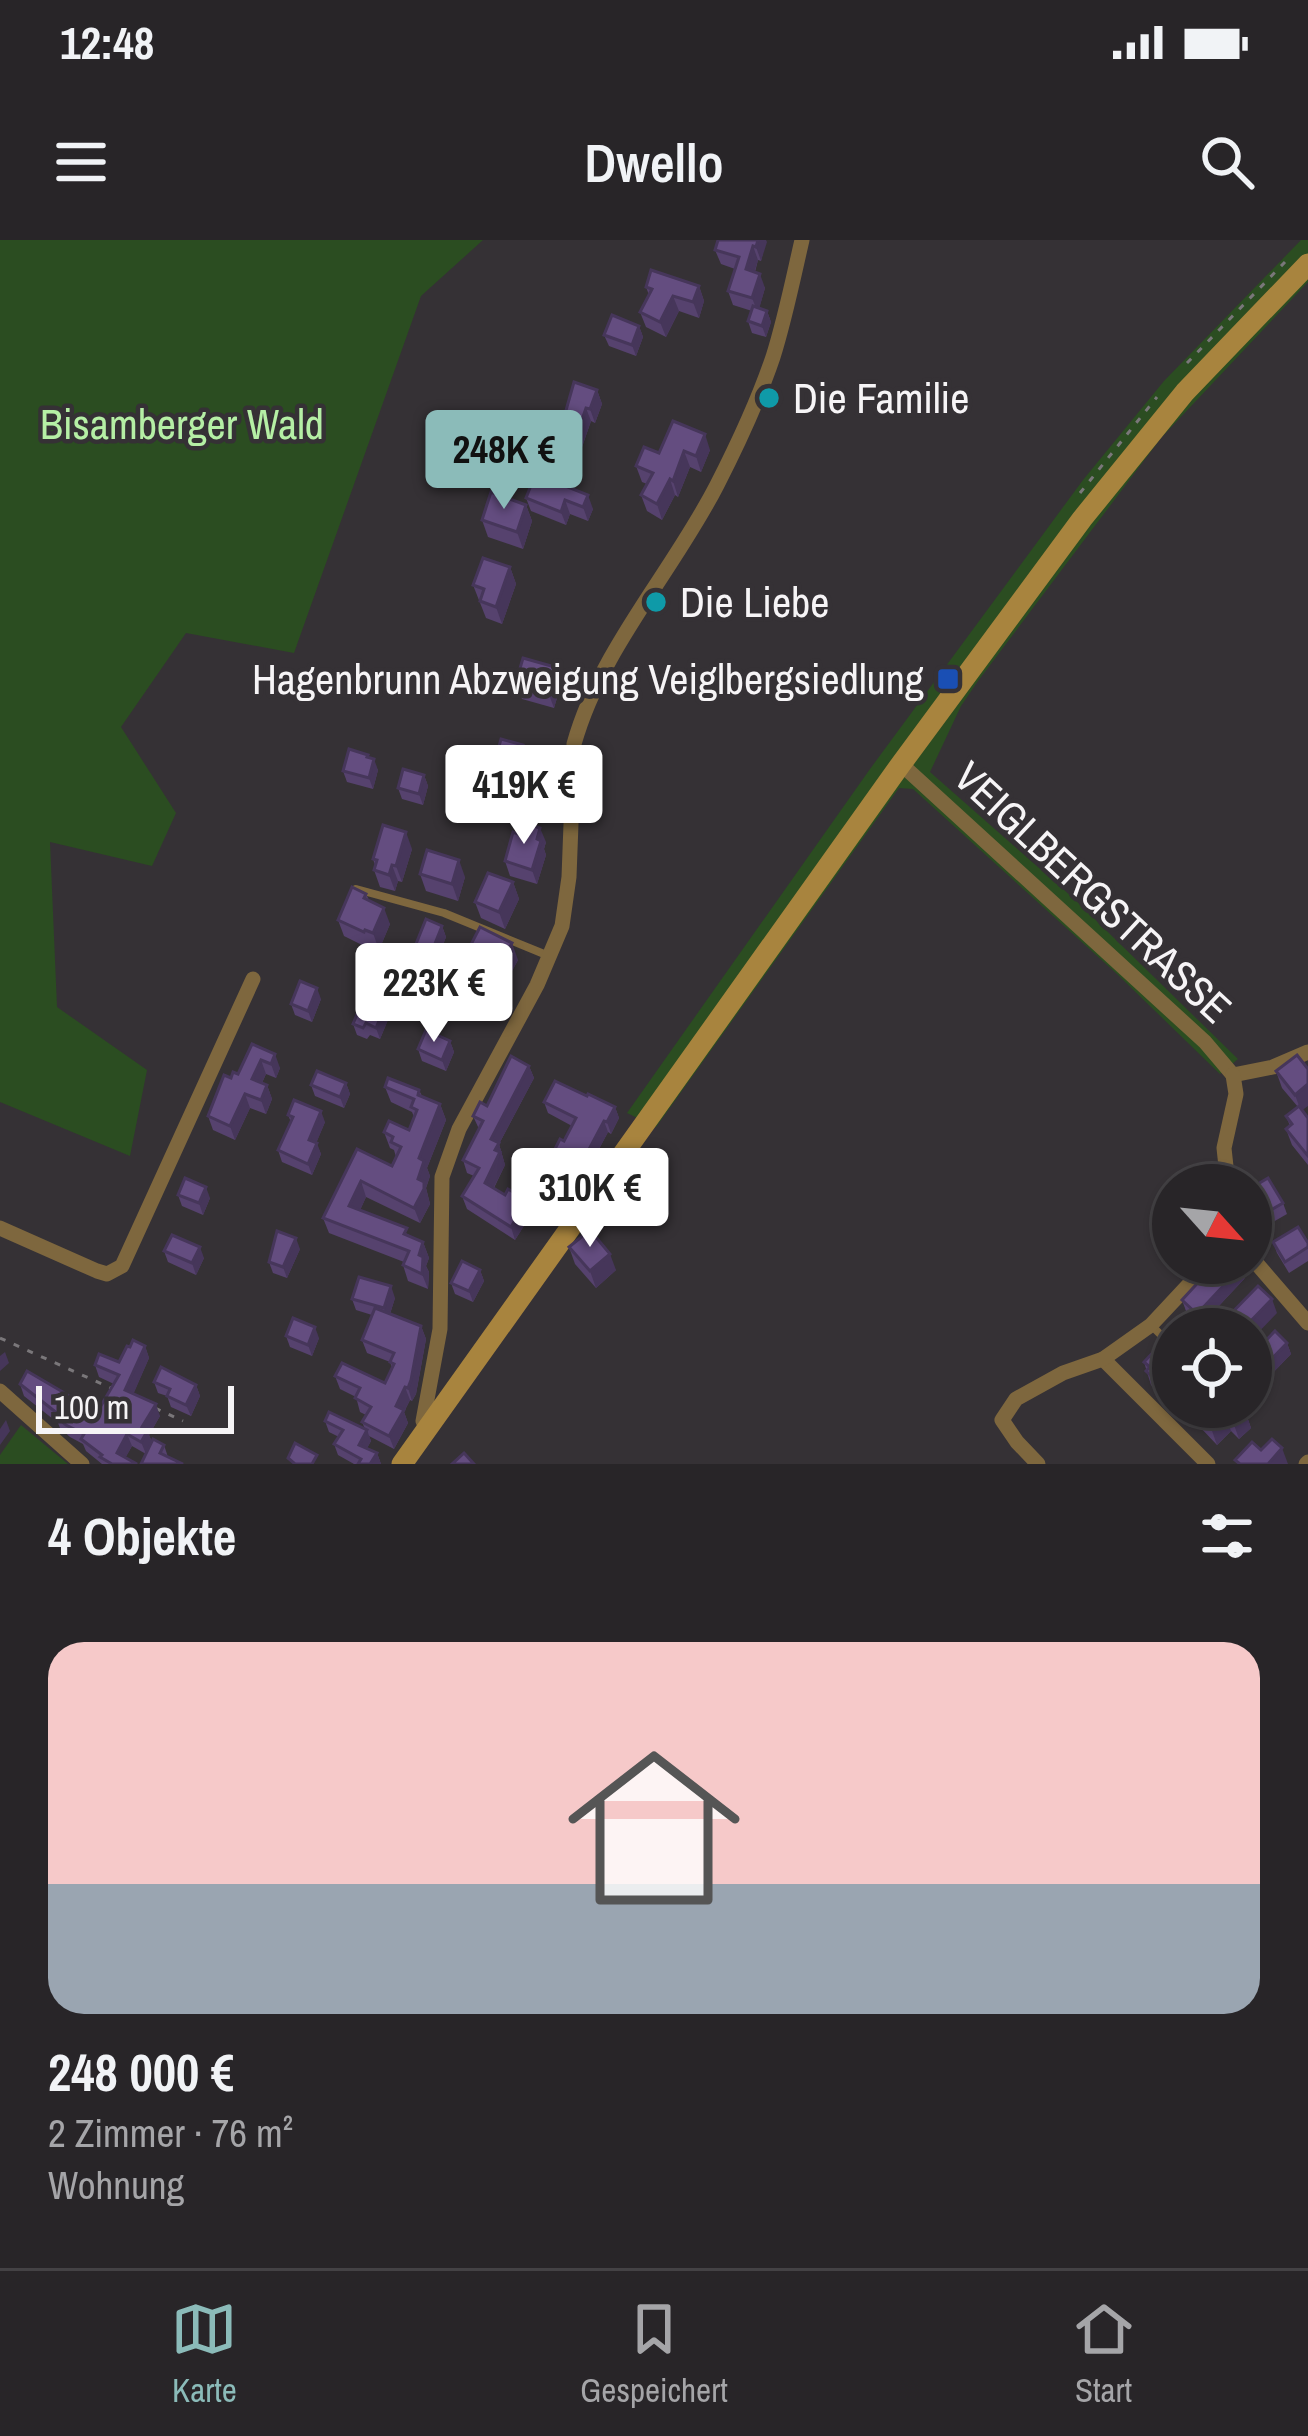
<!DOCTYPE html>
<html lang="de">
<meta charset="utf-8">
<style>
body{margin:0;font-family:"Archivo Narrow",sans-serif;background:#343134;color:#f1f3f6;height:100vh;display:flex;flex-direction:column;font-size:45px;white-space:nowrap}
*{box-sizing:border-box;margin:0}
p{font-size:39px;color:#a5a5a8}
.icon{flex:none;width:66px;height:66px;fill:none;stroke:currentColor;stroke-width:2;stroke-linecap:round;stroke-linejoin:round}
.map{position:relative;height:1224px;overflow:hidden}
.sheet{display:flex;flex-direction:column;background:#282528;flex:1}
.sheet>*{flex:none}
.needle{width:78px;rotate:117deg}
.buttons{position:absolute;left:1152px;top:924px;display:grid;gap:24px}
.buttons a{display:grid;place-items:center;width:120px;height:120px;border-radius:50%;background:#282528;box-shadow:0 3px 9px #0004,0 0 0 3px #444245;font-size:60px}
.scale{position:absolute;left:36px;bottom:30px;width:198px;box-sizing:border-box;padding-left:12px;border:6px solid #f6f4f6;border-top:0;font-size:33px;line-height:42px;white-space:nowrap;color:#f6f4f6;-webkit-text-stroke:9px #353135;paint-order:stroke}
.price{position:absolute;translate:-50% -102px;padding:0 27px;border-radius:12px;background:#fff;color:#222;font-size:39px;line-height:78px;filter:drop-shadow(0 3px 6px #0008)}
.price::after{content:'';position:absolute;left:50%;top:72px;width:36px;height:27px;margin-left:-18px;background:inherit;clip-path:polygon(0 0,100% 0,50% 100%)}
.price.selected{background:#8bbbb9;color:#111}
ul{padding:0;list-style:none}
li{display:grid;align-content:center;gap:24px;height:636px;padding:0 48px}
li+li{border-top:3px solid #444245}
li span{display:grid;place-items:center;height:372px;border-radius:36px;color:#555}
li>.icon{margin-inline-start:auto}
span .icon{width:216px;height:216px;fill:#fffc;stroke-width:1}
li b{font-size:51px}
h2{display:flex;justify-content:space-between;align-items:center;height:144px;padding:0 48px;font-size:51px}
.status{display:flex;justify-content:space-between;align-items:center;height:84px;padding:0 60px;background:#282528;direction:ltr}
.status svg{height:33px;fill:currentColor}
header{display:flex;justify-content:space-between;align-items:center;height:156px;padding:0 48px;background:#282528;font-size:54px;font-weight:600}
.tab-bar{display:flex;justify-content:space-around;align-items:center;height:168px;border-top:3px solid #444245;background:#282528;font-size:33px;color:#a5a5a8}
.tab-bar a{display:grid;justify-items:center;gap:6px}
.tab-bar .selected{color:#8bbbb9}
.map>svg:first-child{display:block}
.green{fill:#2b4d21}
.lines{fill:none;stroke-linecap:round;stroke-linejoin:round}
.path{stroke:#7a777a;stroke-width:3;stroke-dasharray:6 9;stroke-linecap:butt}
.service{stroke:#7e673e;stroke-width:8}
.minor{stroke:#7e673e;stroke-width:15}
.secondary{stroke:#a8843e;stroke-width:21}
.wall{fill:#56426e}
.shaded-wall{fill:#46365a}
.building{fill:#644d80;stroke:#46365a;stroke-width:3}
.culture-dot{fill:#0f9aa8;stroke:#353135;stroke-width:4.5}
.transit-dot{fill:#1a4fb4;stroke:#353135;stroke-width:4.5}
.labels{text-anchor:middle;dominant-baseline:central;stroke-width:9;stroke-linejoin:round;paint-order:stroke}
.poi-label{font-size:42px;fill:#f6f4f6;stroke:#353135;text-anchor:start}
.park-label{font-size:42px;fill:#b5efa5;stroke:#353135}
.street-label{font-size:42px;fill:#f6f4f6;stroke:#353135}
</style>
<div class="status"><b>12:48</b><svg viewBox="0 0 49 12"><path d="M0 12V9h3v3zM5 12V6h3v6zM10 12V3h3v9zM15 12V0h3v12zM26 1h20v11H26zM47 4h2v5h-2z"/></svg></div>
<header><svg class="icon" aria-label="menu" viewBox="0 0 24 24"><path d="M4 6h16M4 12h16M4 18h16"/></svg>Dwello<svg class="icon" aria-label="search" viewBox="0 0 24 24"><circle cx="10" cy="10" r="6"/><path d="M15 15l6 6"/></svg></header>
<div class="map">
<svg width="1308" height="1224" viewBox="0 0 1308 1224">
<rect width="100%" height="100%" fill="#353135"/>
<g class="green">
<path d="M0,0H483L421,56L294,413L186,393L121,487L176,573L152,626L50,602L57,767L147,830L130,916L0,862Z"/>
<path d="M1301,0H1308V42L1161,198L978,441L961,466L930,532L1072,657L1238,819L1220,834L1117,734L913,549L899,548L656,887L627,873L870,529L1083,240L1164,141Z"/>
<path d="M21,1185L68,1224H0V1215Z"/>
</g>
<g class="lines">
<g class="path">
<path d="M1187,123L1285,22"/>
<path d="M1080,253L1157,157"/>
<path d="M0,1098L113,1149"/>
<path d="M155,1168L183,1181"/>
</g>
<g class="service">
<path d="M356,649L444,673L549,716"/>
<path d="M1152,1086L1173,1107"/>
</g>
<g class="minor">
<path d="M901,524L1205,802L1233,835"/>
<path d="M1233,835L1273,827L1308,812"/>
<path d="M1228,945L1224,908L1236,854L1233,835"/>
<path d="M0,988L97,1031L107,1034L122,1026L253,739"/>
<path d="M1251,1017L1308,1083"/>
<path d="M1103,1119L1208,1224"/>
<path d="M0,1151L82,1224"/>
<path d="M427,1190L423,1181L440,1089L442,937L459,889L537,745L562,686L569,637L574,504C601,408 672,333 717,245C738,204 758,161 773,117C785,79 793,39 802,0"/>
<path d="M1038,1224L1017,1202L1002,1180L1016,1159L1063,1133L1103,1119L1151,1085L1209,1023"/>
<path d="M1306,1224L1308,1222"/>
</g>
<path class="secondary" d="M402,1224L901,524L1082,279L1185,152L1308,24"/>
</g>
<g class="wall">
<path d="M718,0H766L761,21L758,20L755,32L765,48L759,68L767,71L771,82L766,97L752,93L748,81L752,71L733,65L728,51L735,29L721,24L715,10Z"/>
<path d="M699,46L704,61L699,78L679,71L666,97L646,87L640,72L649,55L646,47Z"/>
<path d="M639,86L643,97L636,116L609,106L604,95Z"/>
<path d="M597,150L602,164L595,183L591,181L568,248L593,269L588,281L570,274L566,285L531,271L526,258L541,237L552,207L549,197Z"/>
<path d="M710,210L701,232L690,227L678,257L675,255L662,280L647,271L641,255L647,244L642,242L636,226L659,213Z"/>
<path d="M526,265L532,281L523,309L488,297L482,280Z"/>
<path d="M510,327L516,344L502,384L486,378L473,345Z"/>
<path d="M555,427L561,444L554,468L522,459L516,442Z"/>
<path d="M523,505L527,516L520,541L498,535L494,524Z"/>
<path d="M369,518L378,530L373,549L347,542L343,531Z"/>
<path d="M424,535L428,546L423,565L402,559L398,548Z"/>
<path d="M546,602L544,609L546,615L537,644L510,636L505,621Z"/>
<path d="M412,609L402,642L398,641L395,651L380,647L374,630L375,625L373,619Z"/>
<path d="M420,634L465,637L458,661L426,651Z"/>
<path d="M513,642L519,659L505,689L481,678L475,662Z"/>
<path d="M366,654L369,660L390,684L379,710L371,706L370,709L344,696L338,680Z"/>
<path d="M442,686L446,697L434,727L418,720L414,709Z"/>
<path d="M464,718L518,720L501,751L470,735Z"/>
<path d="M321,759L312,782L295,775L291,764Z"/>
<path d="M386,764L390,775L380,799L370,795L367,799L357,795L353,784Z"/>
<path d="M450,801L454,812L446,831L422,821L418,809Z"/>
<path d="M252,804L280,828L276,838L266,834L262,843L267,845L272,859L266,874L250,868L235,900L213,890L208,876L231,838L238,834Z"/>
<path d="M1297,815L1302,870L1308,878V925L1292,905L1286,889L1290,886L1286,876L1298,867L1282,848L1276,831Z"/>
<path d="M529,826L534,838L499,904L505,925L494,948L505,955L527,960L532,973L515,1000L467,969L462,956L474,936L467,933L463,920L479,889L473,876L487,866Z"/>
<path d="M346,843L350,854L344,868L315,856L311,845Z"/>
<path d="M385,847L419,850L422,856L440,864L446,880L427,928L430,936L426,948L430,964L420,983L366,957L360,970L423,1002L429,1018L426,1026L429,1032L428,1049L408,1041L403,1025L404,1022L329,993L323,978L357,909L392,926L396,917L394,910L390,908L384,892L409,890L414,877L412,872L391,862Z"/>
<path d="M544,862L615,867L619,878L611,894L608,892L582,941L556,928L551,917L564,901L572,886L548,873Z"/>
<path d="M288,875L325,882L316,903L321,914L312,935L282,922L278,910L291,882Z"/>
<path d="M1251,951L1283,963L1287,974L1268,985Z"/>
<path d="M178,955L210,958L203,975L182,966Z"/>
<path d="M1273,1002L1308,1003V1021L1289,1033L1277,1013Z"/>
<path d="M569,1007L616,1030L596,1048L575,1024Z"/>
<path d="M300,1009L287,1038L273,1033L269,1022Z"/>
<path d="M164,1011L204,1018L196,1035L168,1022Z"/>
<path d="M480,1030L484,1041L473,1062L455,1054L451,1043Z"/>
<path d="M1245,1038L1201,1085L1186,1071L1182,1060Z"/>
<path d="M395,1058L390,1074L421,1086L426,1099L416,1154L412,1161L410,1160L404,1172L408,1183L394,1209L369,1196L371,1201L367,1208L377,1213L381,1224H354L338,1215L334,1204L339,1197L329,1192L325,1181L365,1189L362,1182L366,1175L360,1172L356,1157L340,1149L335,1136L385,1143L392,1128L390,1122L367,1113L362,1100L372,1075L356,1070L352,1059Z"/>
<path d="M286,1096L319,1098L312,1116L290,1107Z"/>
<path d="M1287,1103L1291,1114L1261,1145L1251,1135V1116Z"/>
<path d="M145,1106L149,1118L133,1154L160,1176L149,1195L152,1202L164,1205L168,1217L146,1214L132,1206L125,1218L137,1224H102L86,1211L83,1204L70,1197L60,1188L58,1183L24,1156L20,1144L73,1158L99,1169L114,1144L99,1137L95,1125L119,1122Z"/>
<path d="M1163,1111L1167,1160L1151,1145L1144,1122Z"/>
<path d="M154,1142L196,1145L200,1156L191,1176L171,1167L167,1156L158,1153Z"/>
<path d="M1193,1169L1245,1171L1251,1188L1239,1199L1231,1191L1217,1205L1199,1186Z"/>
</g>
<g class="shaded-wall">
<path d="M758,0H766L767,2L761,21L756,7Z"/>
<path d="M753,6L758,20L751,44L746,29Z"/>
<path d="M760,34L765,48L758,73L752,58Z"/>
<path d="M699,46L704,61L699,78L693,62Z"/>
<path d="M673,56L679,71L666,97L660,82Z"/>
<path d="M767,71L771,82L766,97L762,86Z"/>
<path d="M639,86L643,97L636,116L632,105Z"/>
<path d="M597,150L602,164L595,183L590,169Z"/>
<path d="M586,168L591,181L564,258L560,244Z"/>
<path d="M705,194L710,210L701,232L696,216Z"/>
<path d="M684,211L690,227L678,257L673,241Z"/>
<path d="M670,239L675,255L662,280L657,264Z"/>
<path d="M588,255L593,269L588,281L583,267Z"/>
<path d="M565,260L570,274L566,285L561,272Z"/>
<path d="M526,265L532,281L523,309L517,292Z"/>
<path d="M510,327L516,344L502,384L496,367Z"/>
<path d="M555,427L561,444L554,468L548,452Z"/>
<path d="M523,505L527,516L520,541L516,530Z"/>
<path d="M374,519L378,530L373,549L369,538Z"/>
<path d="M424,535L428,546L423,565L419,554Z"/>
<path d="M540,588L546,602L544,609L546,615L537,644L532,630Z"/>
<path d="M406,592L412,609L402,642L396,626Z"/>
<path d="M459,620L465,637L458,661L452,644Z"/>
<path d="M392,625L398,641L395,651L389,635Z"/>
<path d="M513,642L519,659L505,689L499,672Z"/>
<path d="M384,668L390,684L379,710L373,693Z"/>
<path d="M442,686L446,697L434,727L430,716Z"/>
<path d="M512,703L518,720L501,751L495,734Z"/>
<path d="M317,748L321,759L312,782L308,771Z"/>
<path d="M386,764L390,775L380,799L376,788Z"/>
<path d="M450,801L454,812L446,831L442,820Z"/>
<path d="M275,814L280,828L276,838L271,824Z"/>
<path d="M261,820L266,834L257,853L252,839Z"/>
<path d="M529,826L534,838L499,904L505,925L490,955L485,943L491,899Z"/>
<path d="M346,843L350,854L344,868L340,857Z"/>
<path d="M1308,844V866L1301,871L1295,855Z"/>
<path d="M267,845L272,859L266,874L261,860Z"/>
<path d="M245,854L250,868L235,900L230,886Z"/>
<path d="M440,864L446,880L427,928L430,936L426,948L430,964L420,983L414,968L419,918Z"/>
<path d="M615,867L619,878L611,894L607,882Z"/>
<path d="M321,871L325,882L313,911L309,900Z"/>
<path d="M604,881L608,892L582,941L578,930Z"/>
<path d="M317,903L321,914L312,935L308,924Z"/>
<path d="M361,941L366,957L355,982L349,966Z"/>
<path d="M206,947L210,958L203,975L199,963Z"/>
<path d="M527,960L532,973L515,1000L511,987Z"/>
<path d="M296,998L300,1009L287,1038L283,1027Z"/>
<path d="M423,1002L429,1018L426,1026L429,1032L428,1049L422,1034L419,1015Z"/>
<path d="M200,1007L204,1018L196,1035L192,1023Z"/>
<path d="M610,1014L616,1030L596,1048L590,1031Z"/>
<path d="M1241,1027L1245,1038L1201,1085L1197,1074Z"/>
<path d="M480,1030L484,1041L473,1062L469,1051Z"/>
<path d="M391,1046L395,1058L388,1080L384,1068Z"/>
<path d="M1272,1059L1277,1073L1251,1100V1089H1243Z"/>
<path d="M421,1086L426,1099L416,1154L412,1161L408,1148Z"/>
<path d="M315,1087L319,1098L312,1116L308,1105Z"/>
<path d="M1287,1103L1291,1114L1261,1145L1257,1134Z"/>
<path d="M145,1106L149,1118L130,1162L125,1150Z"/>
<path d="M5,1112L9,1123L0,1131V1116Z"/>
<path d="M1173,1134V1153L1167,1160L1162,1146Z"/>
<path d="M196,1145L200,1156L191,1176L186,1165Z"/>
<path d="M405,1147L410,1160L404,1172L408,1183L394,1209L389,1196L396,1166Z"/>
<path d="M156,1164L160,1176L149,1195L152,1202L146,1214L141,1202L142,1187Z"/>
<path d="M1245,1171L1251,1188L1239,1199L1233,1182Z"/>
<path d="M1225,1175L1231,1191L1217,1205L1211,1188Z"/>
<path d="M6,1180L10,1191L0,1205V1189Z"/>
<path d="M367,1190L371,1201L363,1216L359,1205Z"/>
<path d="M127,1194L132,1206L122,1224L117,1213Z"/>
<path d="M1282,1208L1288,1224H1268Z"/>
<path d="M377,1213L381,1224H370Z"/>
</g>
<g class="building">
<path d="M718,0H758L756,7L753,6L746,29L760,34L752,58L728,51L739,17L715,10Z"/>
<path d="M651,30L699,46L693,62L673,56L660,82L640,72L652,49L646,47Z"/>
<path d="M753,66L767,71L762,86L748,81Z"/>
<path d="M612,75L639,86L632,105L604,95Z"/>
<path d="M574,142L597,150L590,169L586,168L560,244L588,255L583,267L565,260L561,272L526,258L535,235L541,237L555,199L549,197L555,178L563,181Z"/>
<path d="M673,181L705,194L696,216L684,211L673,241L670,239L657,264L641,255L653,233L636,226L644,207L659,213Z"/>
<path d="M491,252L526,265L517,292L482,280Z"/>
<path d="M483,318L510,327L496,367L480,361L484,349L473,345Z"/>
<path d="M523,418L555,427L548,452L516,442Z"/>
<path d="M501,499L523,505L516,530L494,524Z"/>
<path d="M349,509L368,515L367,517L374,519L369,538L343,531Z"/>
<path d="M403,529L424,535L419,554L398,548Z"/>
<path d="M521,582L540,588L537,599L541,601L532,630L505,621L513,592L518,594Z"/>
<path d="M383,585L406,592L396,626L392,625L389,635L374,630L377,620L373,619Z"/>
<path d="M427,610L459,620L452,644L420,634Z"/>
<path d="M488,633L513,642L499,672L475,662Z"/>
<path d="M352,647L366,654L364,658L384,668L373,693L365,690L364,692L338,680Z"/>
<path d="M426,679L442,686L430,716L414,709Z"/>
<path d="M480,687L512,703L495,734L464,718Z"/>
<path d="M300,741L317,748L308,771L291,764Z"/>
<path d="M365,755L386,764L376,788L366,783L363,788L353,784Z"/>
<path d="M426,790L450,801L442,820L418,809Z"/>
<path d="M252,804L275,814L271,824L261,820L252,839L267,845L261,860L245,854L230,886L208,876L224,835L231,838L233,832L238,834Z"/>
<path d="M1297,815L1308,829V844L1295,855L1276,831Z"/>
<path d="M511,816L529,826L491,899L499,903L495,910L500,912L485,943L505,955L508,949L527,960L511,987L462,956L479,928L463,920L483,881L473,876L480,862L487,866Z"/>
<path d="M317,831L346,843L340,857L311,845Z"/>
<path d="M388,838L419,850L418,855L440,864L419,918L424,921L418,939L424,942V949L414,968L361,941L349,966L407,988L404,994L423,1002L419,1015L423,1017L422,1034L403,1025L409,1011L323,978L357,909L392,926L401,907L391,902L393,897L384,892L389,881L409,890L417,870L411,867L414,859L385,847Z"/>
<path d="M555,841L587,856L588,854L615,867L607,882L604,881L578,930L551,917L560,899L564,901L576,878L544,862Z"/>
<path d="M294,860L321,871L309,900L317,903L308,924L278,910L293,877L288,875Z"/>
<path d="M1299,866L1308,878V916L1286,889L1292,884L1286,876Z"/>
<path d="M185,938L206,947L199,963L178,955Z"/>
<path d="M1268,938L1283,963L1264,974L1251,948Z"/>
<path d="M1298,987L1308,1003V1007L1285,1022L1273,1002Z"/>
<path d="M590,990L610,1014L590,1031L569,1007Z"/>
<path d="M277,991L296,998L283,1027L269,1022Z"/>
<path d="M172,995L200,1007L192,1023L164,1011Z"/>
<path d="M462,1021L480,1030L469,1051L451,1043Z"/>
<path d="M1216,1023H1237L1241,1027L1197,1074L1182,1060Z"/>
<path d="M359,1037L391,1046L384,1068L352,1059Z"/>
<path d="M1258,1046L1272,1059L1243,1089H1216Z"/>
<path d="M375,1068L421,1086L411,1140L408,1148L405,1147L396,1166L404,1170L389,1196L362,1182L371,1167L355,1158L360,1148L335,1136L342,1123L385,1143L394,1124L390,1122L394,1113L362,1100Z"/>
<path d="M293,1078L315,1087L308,1105L286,1096Z"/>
<path d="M1275,1091L1287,1103L1257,1134L1251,1128V1116Z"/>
<path d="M133,1100L145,1106L125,1150L156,1164L142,1187L148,1190L141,1202L127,1194L117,1213L137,1224H112L100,1217L102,1215L81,1199L84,1194L66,1185L55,1176L57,1173L20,1144L27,1131L73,1158L99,1169L119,1135L95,1125L99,1114L119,1122L127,1106L130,1107Z"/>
<path d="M1170,1104L1173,1107V1134L1162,1146L1146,1131L1150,1127L1144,1122L1158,1107L1163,1111Z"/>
<path d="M161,1127L196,1145L186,1165L167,1156L170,1149L154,1142Z"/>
<path d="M1196,1167H1240L1245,1171L1233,1182L1225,1175L1211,1188L1193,1169Z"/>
<path d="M329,1172L367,1190L359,1205L377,1213L370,1224H358L361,1219L334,1204L343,1190L325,1181Z"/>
<path d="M153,1199L164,1205L160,1213L183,1224H141Z"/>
<path d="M1272,1199L1282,1208L1268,1224H1240L1235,1220L1252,1202L1261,1210Z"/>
<path d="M295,1203L317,1215L312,1224H295L288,1218Z"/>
<path d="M464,1213L474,1224H452Z"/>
</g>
<g class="culture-dot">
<circle cx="769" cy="158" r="12"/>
<circle cx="656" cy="362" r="12"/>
</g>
<rect class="transit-dot" x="936" y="427" width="24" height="24" rx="6"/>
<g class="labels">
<g class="poi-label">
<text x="793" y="158">Die Familie</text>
<text x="680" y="362">Die Liebe</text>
<text x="924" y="439" text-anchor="end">Hagenbrunn Abzweigung Veiglbergsiedlung</text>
</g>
<g class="park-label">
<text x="182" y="184">Bisamberger Wald</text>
</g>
<g class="street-label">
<text transform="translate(1093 652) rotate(43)">VEIGLBERGSTRASSE</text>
</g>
</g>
</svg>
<div class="buttons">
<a><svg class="needle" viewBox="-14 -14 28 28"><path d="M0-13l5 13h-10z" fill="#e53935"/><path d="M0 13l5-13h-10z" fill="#a5a5a8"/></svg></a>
<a><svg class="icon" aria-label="locate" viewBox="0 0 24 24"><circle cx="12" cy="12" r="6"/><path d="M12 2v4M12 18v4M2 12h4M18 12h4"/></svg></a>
</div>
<div class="scale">100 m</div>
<b class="price selected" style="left:504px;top:272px">248K €</b>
<b class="price" style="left:524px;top:607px">419K €</b>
<b class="price" style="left:434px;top:805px">223K €</b>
<b class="price" style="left:590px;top:1010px">310K €</b>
</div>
<section class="sheet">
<h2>4 Objekte<svg class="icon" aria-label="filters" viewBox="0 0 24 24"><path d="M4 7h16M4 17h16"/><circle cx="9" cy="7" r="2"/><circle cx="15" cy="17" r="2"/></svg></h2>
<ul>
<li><span style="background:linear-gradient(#f6c9c9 65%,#9aa5b1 0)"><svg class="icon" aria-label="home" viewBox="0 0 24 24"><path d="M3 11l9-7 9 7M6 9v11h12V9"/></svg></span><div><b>248 000 €</b><p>2 Zimmer · 76 m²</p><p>Wohnung</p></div></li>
</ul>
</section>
<nav class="tab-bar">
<a class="selected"><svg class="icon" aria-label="map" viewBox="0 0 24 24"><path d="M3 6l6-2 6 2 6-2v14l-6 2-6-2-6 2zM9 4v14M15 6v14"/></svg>Karte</a>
<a><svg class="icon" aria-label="saved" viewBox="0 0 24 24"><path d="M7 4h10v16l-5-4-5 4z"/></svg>Gespeichert</a>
<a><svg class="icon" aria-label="home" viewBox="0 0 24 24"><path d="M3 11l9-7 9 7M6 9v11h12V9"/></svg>Start</a>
</nav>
